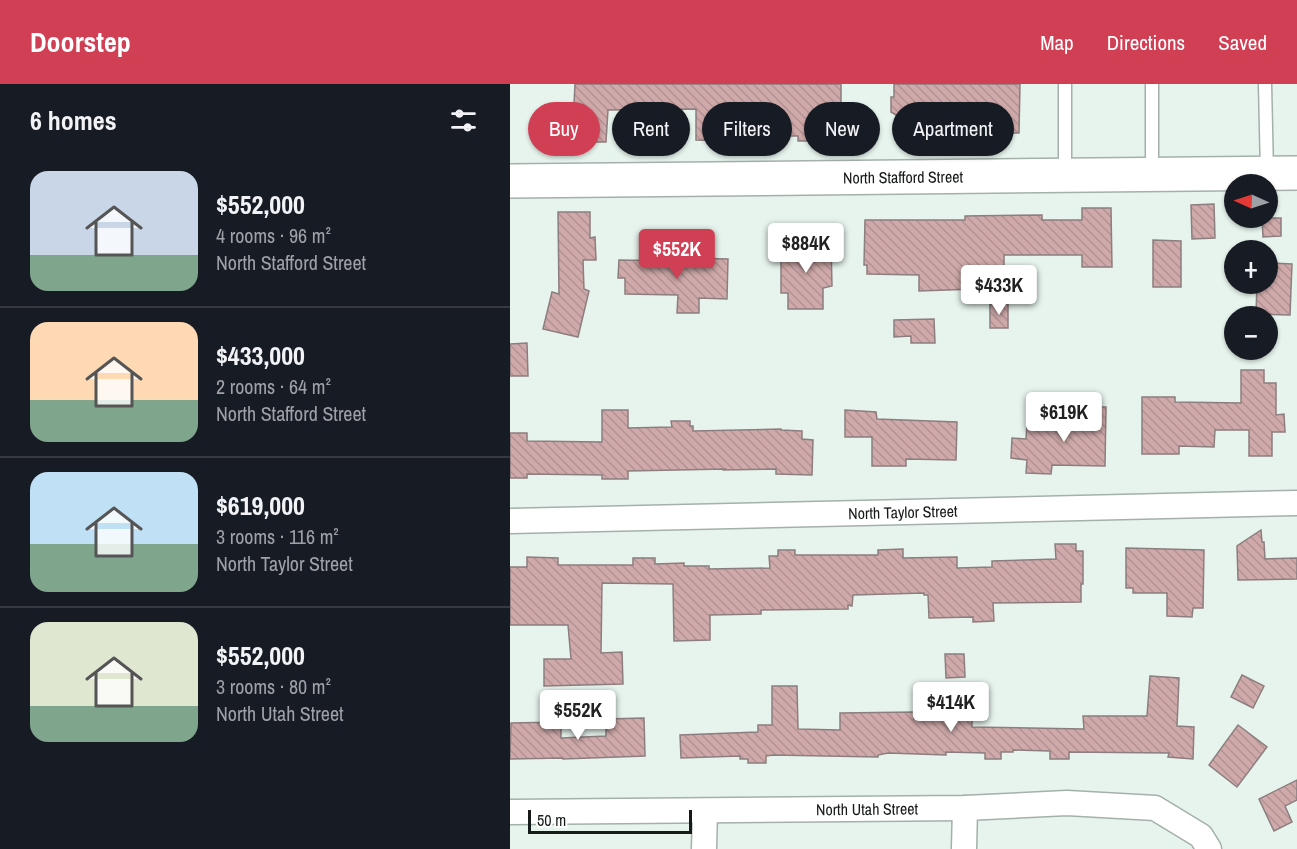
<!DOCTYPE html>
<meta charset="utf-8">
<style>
body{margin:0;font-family:"Archivo Narrow",sans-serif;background:#20242c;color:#f1f3f6;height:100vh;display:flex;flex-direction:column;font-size:22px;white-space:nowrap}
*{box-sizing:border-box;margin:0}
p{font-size:20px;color:#9ea1a6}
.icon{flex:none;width:33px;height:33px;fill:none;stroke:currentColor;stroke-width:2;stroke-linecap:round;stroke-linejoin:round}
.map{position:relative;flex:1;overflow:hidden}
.panel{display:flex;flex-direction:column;background:#171b24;width:510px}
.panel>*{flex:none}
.banner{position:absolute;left:18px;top:18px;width:570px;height:54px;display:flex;gap:12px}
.needle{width:39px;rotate:273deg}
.buttons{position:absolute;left:714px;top:90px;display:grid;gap:12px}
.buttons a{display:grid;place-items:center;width:54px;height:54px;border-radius:50%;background:#171b24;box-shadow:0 2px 4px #0004;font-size:30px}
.scale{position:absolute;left:18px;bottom:15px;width:164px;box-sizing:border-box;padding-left:6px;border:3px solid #161a18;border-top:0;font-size:16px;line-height:21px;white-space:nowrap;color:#161a18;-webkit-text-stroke:4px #fcfffd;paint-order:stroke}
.price{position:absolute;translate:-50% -51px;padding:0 14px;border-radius:6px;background:#fff;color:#222;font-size:20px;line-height:39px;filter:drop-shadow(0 2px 3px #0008)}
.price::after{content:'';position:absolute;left:50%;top:36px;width:18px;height:14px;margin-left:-9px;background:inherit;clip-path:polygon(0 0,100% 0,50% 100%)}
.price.selected{background:#d03f54;color:#fff}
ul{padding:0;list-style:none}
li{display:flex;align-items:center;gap:18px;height:150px;padding:0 30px}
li+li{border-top:2px solid #363941}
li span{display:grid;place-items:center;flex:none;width:168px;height:120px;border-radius:18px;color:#555}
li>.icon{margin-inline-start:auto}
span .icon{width:72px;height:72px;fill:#fffc;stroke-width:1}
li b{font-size:26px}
h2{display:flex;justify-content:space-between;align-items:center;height:72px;padding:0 30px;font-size:26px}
.pill{padding:0 21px;border-radius:27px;background:#171b24;box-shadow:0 2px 4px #0004;font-size:21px;line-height:54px}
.pill.selected{background:#d03f54;color:#fff}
header{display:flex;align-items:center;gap:36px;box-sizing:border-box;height:84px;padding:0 30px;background:#d03f54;color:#fff}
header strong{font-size:28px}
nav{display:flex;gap:33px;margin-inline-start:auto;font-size:21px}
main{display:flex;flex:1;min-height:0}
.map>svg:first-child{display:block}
.building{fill:url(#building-back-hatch);stroke:#8c7e7f;stroke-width:1.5}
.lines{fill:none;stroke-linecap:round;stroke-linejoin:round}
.lane-casing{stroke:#a4b0a9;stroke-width:15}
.street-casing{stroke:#a4b0a9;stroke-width:27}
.secondary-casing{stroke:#a4b0a9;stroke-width:36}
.lane{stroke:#fff;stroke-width:12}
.street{stroke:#fff;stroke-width:24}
.secondary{stroke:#fff;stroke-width:33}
.labels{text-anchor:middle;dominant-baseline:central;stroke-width:5;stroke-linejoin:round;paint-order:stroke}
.street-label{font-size:16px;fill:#161a18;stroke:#fcfffd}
</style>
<header>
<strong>Doorstep</strong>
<nav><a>Map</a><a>Directions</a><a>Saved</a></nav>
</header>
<main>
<section class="panel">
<h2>6 homes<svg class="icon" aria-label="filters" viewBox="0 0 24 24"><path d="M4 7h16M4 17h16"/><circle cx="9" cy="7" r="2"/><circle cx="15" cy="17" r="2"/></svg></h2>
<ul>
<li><span style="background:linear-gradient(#c9d6e8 70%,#7fa58c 0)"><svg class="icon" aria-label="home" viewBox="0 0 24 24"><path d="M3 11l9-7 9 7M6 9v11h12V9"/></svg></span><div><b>$552,000</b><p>4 rooms · 96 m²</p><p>North Stafford Street</p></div></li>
<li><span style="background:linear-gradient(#ffd9b3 65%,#7fa58c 0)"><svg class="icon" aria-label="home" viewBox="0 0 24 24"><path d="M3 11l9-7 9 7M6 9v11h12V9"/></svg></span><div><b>$433,000</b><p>2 rooms · 64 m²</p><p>North Stafford Street</p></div></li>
<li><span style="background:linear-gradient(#bfe0f5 60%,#7fa58c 0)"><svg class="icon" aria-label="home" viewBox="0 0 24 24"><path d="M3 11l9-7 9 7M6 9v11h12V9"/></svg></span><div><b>$619,000</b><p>3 rooms · 116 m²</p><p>North Taylor Street</p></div></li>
<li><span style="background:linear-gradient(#dfe7d0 70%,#7fa58c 0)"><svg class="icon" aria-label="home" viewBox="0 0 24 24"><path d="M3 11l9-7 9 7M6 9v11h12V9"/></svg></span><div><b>$552,000</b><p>3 rooms · 80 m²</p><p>North Utah Street</p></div></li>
</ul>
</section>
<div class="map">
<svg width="787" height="765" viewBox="0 0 787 765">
<defs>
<pattern id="building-back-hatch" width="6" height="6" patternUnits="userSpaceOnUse" patternTransform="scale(1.5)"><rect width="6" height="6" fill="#d0aaab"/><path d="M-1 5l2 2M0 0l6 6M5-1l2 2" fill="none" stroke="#b29292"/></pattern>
</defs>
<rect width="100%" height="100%" fill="#e7f4ed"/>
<g class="building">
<path d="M65,0H331V57H288V52H221V57L186,56V25L98,26L96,58H70V21H64Z"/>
<path d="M384,0H510L509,49H483V45L418,44V51H390V44H386V31L381,28V13H384Z"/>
<path d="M704,120L705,154L682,155L681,121Z"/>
<path d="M572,124H601L602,183H572V171H494V204L409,207V191L357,190V181H354L355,136H455V132L532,131V136H572Z"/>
<path d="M48,128H80V154L85,153L86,176H73L74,205L79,207L68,253L33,245L42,208L49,210Z"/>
<path d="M752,134H771V152L753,153Z"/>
<path d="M643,156L671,157V203H643Z"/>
<path d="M321,159L322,202L313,204V225H278V209H271V160Z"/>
<path d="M172,174L218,175L217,215L189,214V229H167L168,211L115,210V194H108L109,176L172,177Z"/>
<path d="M758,179L782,180L780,231L746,230L747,200H758Z"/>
<rect x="480" y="220" width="18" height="24"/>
<path d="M424,235L425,259H401V252L384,253V236Z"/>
<path d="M17,259L18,292H0V260Z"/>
<path d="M731,286H754V299H766V331L774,330L775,348H762V372H739V346H705L704,363L669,362V370H632V313H665V318L731,319Z"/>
<path d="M568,323H596L595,382L542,381L541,390L516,389L517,376L501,374L502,354L516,355L517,340L568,344Z"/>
<path d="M92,326H118V344L162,343L161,337H180V342H183V347L271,345V346L292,347V355L303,356L302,391L266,390V385L214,386L215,385L118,387V395H92V391L17,390V394H0V349H17V357L92,358Z"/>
<path d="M335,326L366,328L367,335L447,338L446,376L396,375V382H362V353H335Z"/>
<path d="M751,446L752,458H754L755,475L787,474V495L728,496L727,462Z"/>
<path d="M545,460H566V467H573V500H571V518L483,519L484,537L463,538V533L419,534L418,511H414V509L343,511L342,522L338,521V525L251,526V530L200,531V556L164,557L163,500L92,499L91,569L112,568L113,600L34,602V575H61L58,541H0V483H17V473L48,474V481H123V474H145V480L174,479V482H199V485L260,484L259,472H268V466H285V471H368V466L393,465V474L447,473V484L482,483V477L546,475Z"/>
<path d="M616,464L694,466L693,524H683L682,533L657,532V509H623V504H616Z"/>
<path d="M435,570H454L455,593L436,594Z"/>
<path d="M732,591L754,602L743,624L721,613Z"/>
<path d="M640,592L669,594L667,642L684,643L683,675L658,673L659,669L559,668V675H540V667L503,666V668H491V675H475V669L436,668V671L378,669L368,671V673L263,671L256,672V679H238V675H230V672L171,674L170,651L248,648V641H262V602H287L288,645L330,646V629L404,628V635L444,637V607H462V643L574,645L573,632H637Z"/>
<path d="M134,634L135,672L53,675V674L0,675L1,639L51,638V654L96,652V635Z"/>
<path d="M728,641L757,663L727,703L699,681Z"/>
<path d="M787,696V716L775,722L782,738L764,747L749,715Z"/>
</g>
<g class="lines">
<defs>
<g id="lane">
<path d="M555,0V89"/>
<path d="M642,0V88"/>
<path d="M755,0L757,89"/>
</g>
<g id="street">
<path id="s1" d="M0,437L787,419"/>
<path id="s2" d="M0,728L455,724L557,719L645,724L691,752L699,765"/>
<path d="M194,765L195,727"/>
<path d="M454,765L455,724"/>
</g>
<g id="secondary">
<path id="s3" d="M0,97L787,89"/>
</g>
</defs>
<use href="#lane" class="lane-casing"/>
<use href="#street" class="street-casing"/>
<use href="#secondary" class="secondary-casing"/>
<use href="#lane" class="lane"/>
<use href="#street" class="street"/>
<use href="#secondary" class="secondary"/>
</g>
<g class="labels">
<g class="street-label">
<text stroke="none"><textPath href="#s3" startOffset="393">North Stafford Street</textPath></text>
<text stroke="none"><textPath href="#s1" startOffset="393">North Taylor Street</textPath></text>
<text stroke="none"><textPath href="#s2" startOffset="357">North Utah Street</textPath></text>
</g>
</g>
</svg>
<div class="buttons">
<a><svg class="needle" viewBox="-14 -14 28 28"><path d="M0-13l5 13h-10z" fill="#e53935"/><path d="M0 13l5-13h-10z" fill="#9ea1a6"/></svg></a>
<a>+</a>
<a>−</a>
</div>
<div class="scale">50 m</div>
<b class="price" style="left:296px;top:190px">$884K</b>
<b class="price selected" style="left:167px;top:196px">$552K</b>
<b class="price" style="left:489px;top:232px">$433K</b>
<b class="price" style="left:554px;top:359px">$619K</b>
<b class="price" style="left:441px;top:649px">$414K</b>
<b class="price" style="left:68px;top:657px">$552K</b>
<div class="banner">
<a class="pill selected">Buy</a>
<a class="pill">Rent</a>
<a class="pill">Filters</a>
<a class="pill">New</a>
<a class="pill">Apartment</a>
</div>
</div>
</main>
